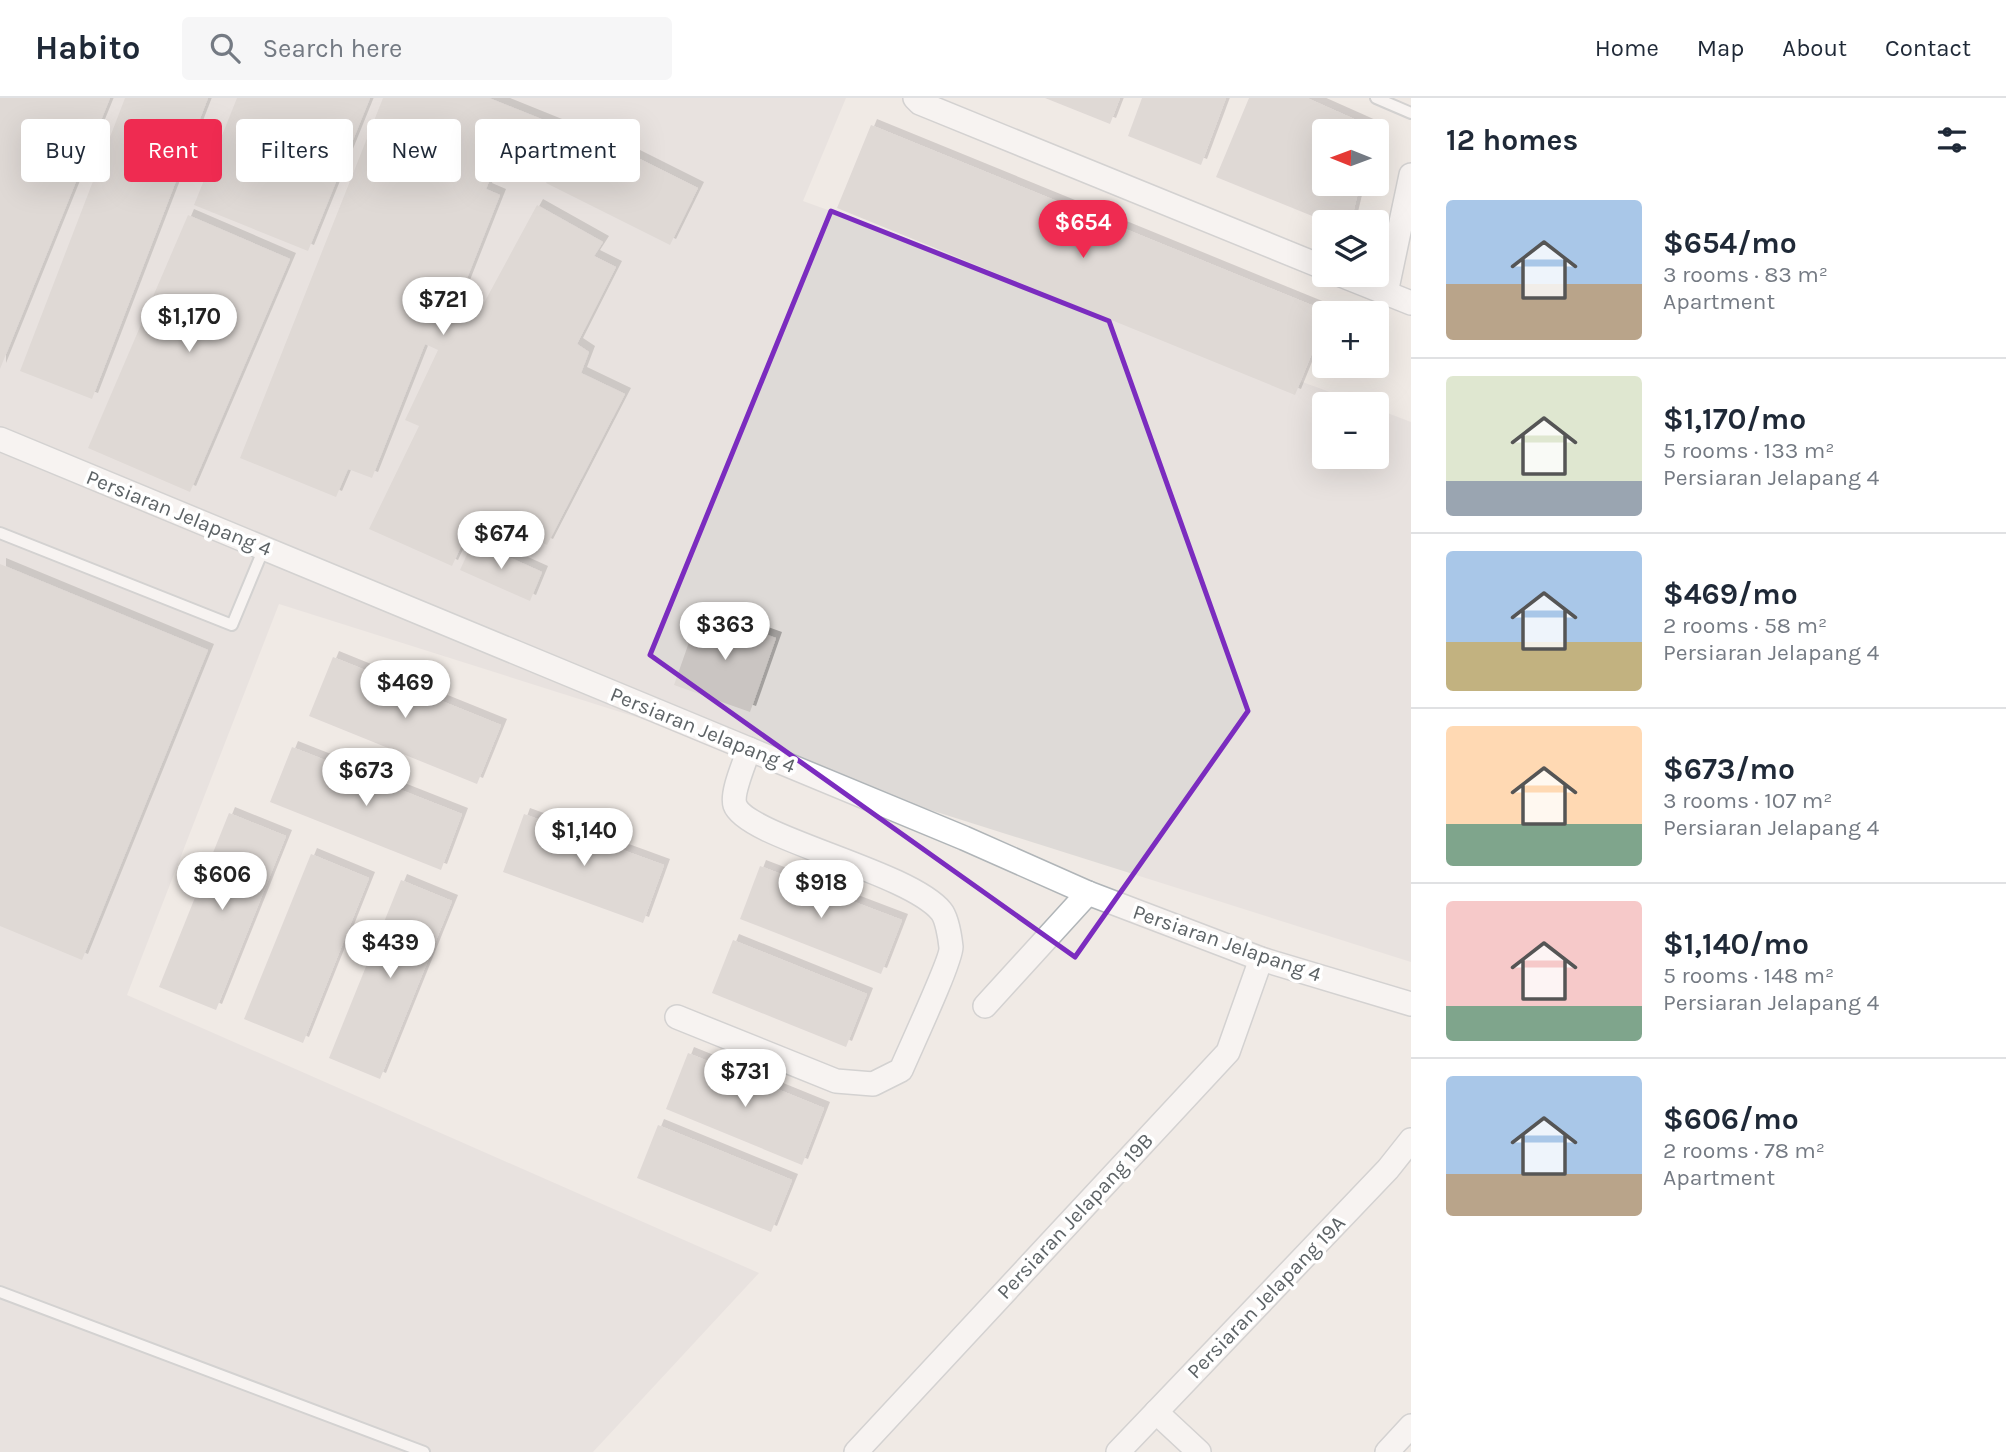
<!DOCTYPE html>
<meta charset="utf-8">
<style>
body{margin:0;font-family:Karla,sans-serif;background:#f6f6f7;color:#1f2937;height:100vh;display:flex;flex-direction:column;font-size:26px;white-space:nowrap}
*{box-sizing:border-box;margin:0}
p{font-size:23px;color:#747a83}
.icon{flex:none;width:38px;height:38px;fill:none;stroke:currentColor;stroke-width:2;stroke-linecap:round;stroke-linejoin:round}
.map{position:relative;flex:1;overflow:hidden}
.details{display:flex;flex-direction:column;background:#fff;width:595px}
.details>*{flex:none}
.banner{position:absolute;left:21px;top:21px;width:665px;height:63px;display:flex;gap:14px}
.needle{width:46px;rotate:271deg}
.fabs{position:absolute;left:1312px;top:21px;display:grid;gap:14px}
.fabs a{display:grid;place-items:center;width:77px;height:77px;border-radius:7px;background:#fff;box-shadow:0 7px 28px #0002;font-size:35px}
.price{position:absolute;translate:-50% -60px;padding:0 16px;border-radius:24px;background:#fff;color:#222;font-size:23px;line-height:46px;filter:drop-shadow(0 2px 4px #0008)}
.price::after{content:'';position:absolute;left:50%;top:42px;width:21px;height:16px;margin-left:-10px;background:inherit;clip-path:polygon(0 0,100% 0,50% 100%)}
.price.current{background:#ef2b51;color:#fff}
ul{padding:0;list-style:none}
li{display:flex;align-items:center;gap:21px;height:175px;padding:0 35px}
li+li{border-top:2px solid #e0e1e3}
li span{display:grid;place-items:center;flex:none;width:196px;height:140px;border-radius:7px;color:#555}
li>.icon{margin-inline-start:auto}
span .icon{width:84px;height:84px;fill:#fffc;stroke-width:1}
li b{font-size:30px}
h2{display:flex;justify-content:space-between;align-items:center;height:84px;padding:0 35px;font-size:30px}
.pill{padding:0 24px;border-radius:7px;background:#fff;box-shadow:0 7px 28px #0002;font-size:24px;line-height:63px}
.pill.current{background:#ef2b51;color:#fff}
header{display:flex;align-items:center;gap:42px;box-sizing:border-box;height:98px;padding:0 35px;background:#fff;border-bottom:2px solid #e0e1e3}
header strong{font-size:33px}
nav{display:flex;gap:38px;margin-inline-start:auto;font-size:24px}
.search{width:490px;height:63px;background:#f6f6f7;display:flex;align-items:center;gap:18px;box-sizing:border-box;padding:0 24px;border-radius:7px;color:#747a83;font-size:26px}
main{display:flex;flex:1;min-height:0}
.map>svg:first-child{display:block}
.industrial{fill:#dedad7}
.building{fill:#cac5c2;filter:url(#shadow)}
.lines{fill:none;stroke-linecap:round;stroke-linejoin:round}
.service-casing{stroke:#b0b5b8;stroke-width:14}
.minor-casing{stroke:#b0b5b8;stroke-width:26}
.service{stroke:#fff;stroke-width:10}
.minor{stroke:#fff;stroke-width:23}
.marked{fill:none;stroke:#7b2cbf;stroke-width:5;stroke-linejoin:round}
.labels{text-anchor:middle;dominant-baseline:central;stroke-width:7;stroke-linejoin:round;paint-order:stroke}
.street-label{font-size:21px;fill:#5d6366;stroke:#fff}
</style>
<header>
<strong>Habito</strong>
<div class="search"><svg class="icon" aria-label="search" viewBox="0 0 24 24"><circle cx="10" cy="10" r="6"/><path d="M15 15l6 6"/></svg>Search here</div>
<nav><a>Home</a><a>Map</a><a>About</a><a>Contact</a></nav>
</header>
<main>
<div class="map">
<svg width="1411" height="1354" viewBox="0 0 1411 1354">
<defs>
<filter id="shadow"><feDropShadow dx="6" dy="-6" stdDeviation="0" flood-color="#0004"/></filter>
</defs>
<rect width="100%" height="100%" fill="#f0eae5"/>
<path class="industrial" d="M0,0H846L803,103L1363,306H1325V359H1377V311L1411,324V864L279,506L127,897L759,1175L593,1354H0Z"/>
<g class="building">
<path d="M0,0H110L0,271Z"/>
<path d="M125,0H208L92,301L20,273Z"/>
<path d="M237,0H370L308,153L194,107Z"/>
<path d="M383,0H489L561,29L543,75L500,57L486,91L500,97L443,241L460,207L478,216L537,107L603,144L594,158L616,169L577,246L589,254L581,275L625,296L547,447L477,414L452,468L369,431L419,328L405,322L438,252L425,246L372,380L348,371L336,399L240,360Z"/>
<path d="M1045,0H1120L1110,26Z"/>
<path d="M1142,0H1226L1201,67L1128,38Z"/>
<path d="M1249,0H1307L1372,29L1371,33H1325V86H1360L1351,124H1327L1216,79Z"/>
<path d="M871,27L1331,215H1325V223L1295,297L837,110Z"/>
<path d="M574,28L698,90L670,147L546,85Z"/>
<path d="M188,117L290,161L190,394L88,350Z"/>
<path d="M473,443L542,474L530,503L460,472Z"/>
<path d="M0,466L208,552L82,862L0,828Z"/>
<path d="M700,513L776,540L750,614L674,587Z"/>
<path d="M333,559L501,627L477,686L309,618Z"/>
<path d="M292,649L462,716L441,772L270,704Z"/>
<path d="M229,715L286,738L216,912L159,889Z"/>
<path d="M524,716L664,767L643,825L503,774Z"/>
<path d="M311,756L369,780L303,945L244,921Z"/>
<path d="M760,768L902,822L881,876L740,821Z"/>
<path d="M401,782L452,803L380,981L329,960Z"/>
<path d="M733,842L867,896L846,949L712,895Z"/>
<path d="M688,955L824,1010L802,1067L666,1011Z"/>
<path d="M658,1027L792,1082L771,1134L637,1080Z"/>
</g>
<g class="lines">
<defs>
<g id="service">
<path d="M1376,0L1411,15"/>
<path d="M0,435L232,527L264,450"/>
<path d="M0,1194L424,1354"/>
</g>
<g id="minor">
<path d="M915,0L920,5L1325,170"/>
<path d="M1341,177L1411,205"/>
<path d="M1386,195L1411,77"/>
<path d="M0,341L964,740L1088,795L1261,861L1411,906"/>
<path d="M985,908L1088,795"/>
<path d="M677,919L836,983L873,986L901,972C909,953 952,861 951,849C950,840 947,820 941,813C908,773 746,739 735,707C731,695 745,664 749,651"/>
<path d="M1156,1314L1199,1354"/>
<path d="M856,1354L1228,954L1261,861"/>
<path d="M1118,1354L1388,1071L1411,1042"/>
<path d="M1387,1354L1411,1328"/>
</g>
</defs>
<use href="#service" class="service-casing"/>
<use href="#minor" class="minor-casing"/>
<use href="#service" class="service"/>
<use href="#minor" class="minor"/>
</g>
<path d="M0 0H1411V1354H0ZM831,113L1109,223L1248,613L1075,859L650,557Z" fill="#f0eae5" fill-opacity=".55" fill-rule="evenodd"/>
<path class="marked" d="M831,113L1109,223L1248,613L1075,859L650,557Z"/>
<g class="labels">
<g class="street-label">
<text transform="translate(179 415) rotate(22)">Persiaran Jelapang 4</text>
<text transform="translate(703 632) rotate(22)">Persiaran Jelapang 4</text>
<text transform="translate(1227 845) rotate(19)">Persiaran Jelapang 4</text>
<text transform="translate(1075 1118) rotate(-47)">Persiaran Jelapang 19B</text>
<text transform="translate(1266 1199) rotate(-46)">Persiaran Jelapang 19A</text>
</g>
</g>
</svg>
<div class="fabs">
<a><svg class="needle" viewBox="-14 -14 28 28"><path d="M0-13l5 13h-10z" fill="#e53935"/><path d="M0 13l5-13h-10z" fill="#747a83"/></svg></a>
<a><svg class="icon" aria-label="layers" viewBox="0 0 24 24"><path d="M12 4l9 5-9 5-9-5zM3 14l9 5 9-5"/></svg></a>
<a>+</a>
<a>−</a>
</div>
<b class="price current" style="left:1083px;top:162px">$654</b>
<b class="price" style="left:443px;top:239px">$721</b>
<b class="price" style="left:189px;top:256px">$1,170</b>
<b class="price" style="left:501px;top:473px">$674</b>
<b class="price" style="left:725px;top:564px">$363</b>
<b class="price" style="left:405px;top:622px">$469</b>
<b class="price" style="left:366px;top:710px">$673</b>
<b class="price" style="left:584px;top:770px">$1,140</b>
<b class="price" style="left:222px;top:814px">$606</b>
<b class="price" style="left:821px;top:822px">$918</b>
<b class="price" style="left:390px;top:882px">$439</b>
<b class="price" style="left:745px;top:1011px">$731</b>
<div class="banner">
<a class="pill">Buy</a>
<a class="pill current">Rent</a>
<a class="pill">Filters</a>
<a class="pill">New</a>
<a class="pill">Apartment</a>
</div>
</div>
<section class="details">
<h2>12 homes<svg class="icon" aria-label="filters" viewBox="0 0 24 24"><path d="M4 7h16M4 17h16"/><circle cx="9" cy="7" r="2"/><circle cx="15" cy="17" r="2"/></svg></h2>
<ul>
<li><span style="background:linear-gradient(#a9c7e8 60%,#b9a48a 0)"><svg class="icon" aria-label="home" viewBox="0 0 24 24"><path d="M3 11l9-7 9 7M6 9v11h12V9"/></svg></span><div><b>$654/mo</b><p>3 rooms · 83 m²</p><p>Apartment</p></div></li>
<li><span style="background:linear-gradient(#dfe7d0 75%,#9aa5b1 0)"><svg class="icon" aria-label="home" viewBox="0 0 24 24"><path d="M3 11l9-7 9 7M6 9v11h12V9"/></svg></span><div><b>$1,170/mo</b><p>5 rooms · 133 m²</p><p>Persiaran Jelapang 4</p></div></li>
<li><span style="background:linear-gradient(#a9c7e8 65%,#c2b280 0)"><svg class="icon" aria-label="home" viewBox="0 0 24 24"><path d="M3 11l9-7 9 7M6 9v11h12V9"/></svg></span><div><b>$469/mo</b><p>2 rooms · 58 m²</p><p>Persiaran Jelapang 4</p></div></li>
<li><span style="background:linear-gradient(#ffd9b3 70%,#7fa58c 0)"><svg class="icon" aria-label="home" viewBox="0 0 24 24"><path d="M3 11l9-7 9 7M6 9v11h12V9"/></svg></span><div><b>$673/mo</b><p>3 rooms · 107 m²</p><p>Persiaran Jelapang 4</p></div></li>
<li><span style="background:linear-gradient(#f6c9c9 75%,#7fa58c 0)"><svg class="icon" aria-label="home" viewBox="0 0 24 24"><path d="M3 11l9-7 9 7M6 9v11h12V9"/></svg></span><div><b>$1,140/mo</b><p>5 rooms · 148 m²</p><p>Persiaran Jelapang 4</p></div></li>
<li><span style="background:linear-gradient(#a9c7e8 70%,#b9a48a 0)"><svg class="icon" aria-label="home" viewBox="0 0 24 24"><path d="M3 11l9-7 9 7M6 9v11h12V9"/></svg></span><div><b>$606/mo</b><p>2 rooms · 78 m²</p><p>Apartment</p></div></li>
</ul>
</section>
</main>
